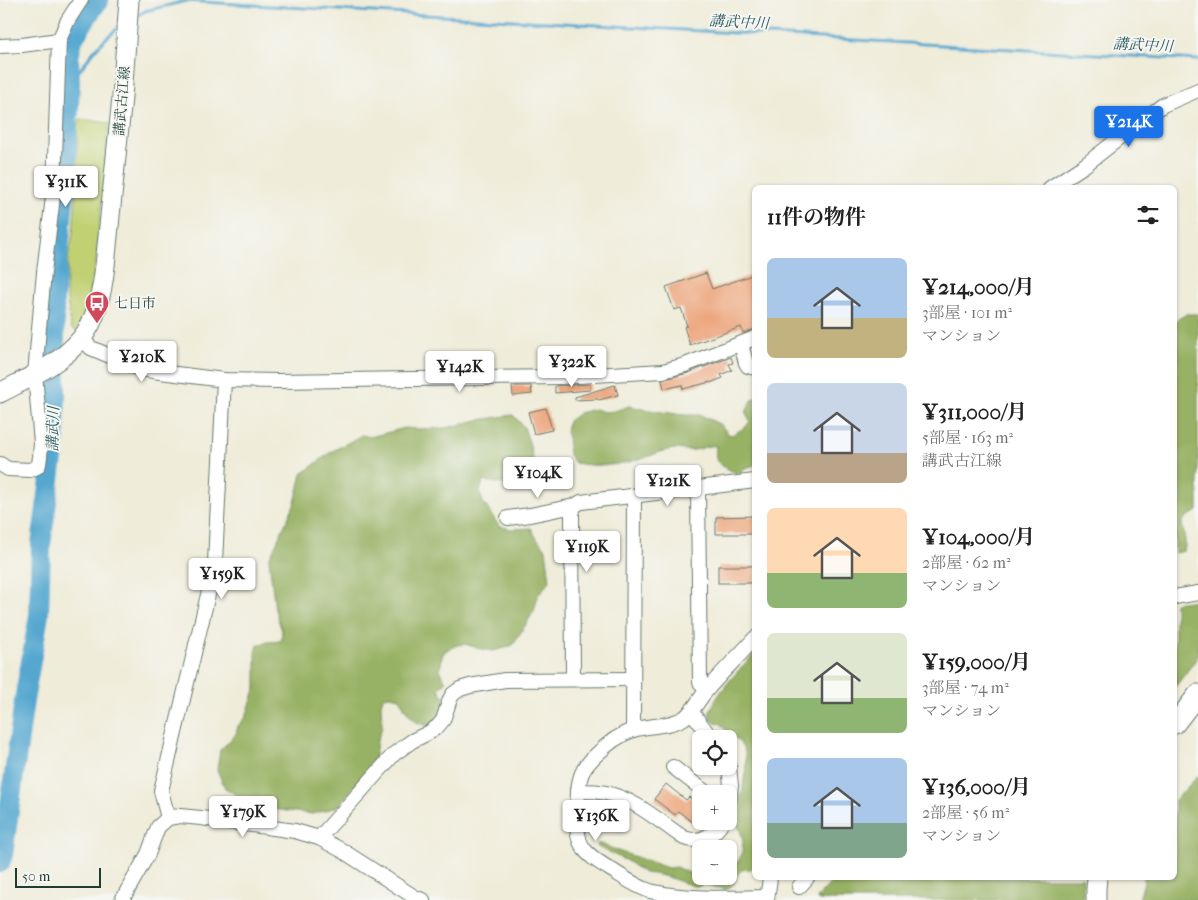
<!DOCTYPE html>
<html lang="ja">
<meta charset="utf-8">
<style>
body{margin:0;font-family:"IM FELL French Canon","Noto Serif JP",serif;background:#f6f6f6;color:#222;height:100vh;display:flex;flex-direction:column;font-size:19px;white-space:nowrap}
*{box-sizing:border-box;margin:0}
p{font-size:16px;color:#767676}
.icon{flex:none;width:28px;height:28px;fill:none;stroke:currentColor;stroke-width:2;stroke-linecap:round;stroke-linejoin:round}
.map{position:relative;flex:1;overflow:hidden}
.sheet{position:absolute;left:752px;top:185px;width:425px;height:695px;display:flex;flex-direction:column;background:#fff;border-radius:8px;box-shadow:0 1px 4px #0004}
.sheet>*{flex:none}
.fabs{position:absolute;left:692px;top:730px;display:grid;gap:10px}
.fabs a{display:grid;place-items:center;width:45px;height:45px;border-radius:8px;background:#fff;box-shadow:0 1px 4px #0004;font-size:25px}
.scale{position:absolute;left:15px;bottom:12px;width:86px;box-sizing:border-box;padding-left:5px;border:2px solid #1f3d34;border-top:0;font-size:14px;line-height:18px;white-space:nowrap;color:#1f3d34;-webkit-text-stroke:4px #f6f6f2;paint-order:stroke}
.price{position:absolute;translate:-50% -42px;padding:0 11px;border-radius:5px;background:#fff;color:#222;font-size:16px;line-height:32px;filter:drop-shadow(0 1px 2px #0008)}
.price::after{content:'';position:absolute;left:50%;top:30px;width:15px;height:11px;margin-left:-8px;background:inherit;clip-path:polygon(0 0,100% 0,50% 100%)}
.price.current{background:#1a73e8;color:#fff}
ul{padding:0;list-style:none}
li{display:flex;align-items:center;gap:15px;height:125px;padding:0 15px}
li span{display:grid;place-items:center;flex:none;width:140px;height:100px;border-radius:8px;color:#555}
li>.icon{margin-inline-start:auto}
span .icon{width:60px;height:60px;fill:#fffc;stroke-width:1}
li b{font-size:21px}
h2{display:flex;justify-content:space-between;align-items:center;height:60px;padding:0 15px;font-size:21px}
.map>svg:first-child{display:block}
.green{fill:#c1d073;stroke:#708654}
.forest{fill:#98b265;stroke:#5c784c}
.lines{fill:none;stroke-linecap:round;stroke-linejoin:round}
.stream{stroke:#55a7d0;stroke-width:3}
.river{stroke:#55a7d0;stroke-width:20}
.building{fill:#eda67d}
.minor-casing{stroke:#687a6e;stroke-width:16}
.secondary-casing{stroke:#687a6e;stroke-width:21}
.minor{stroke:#fff;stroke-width:14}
.secondary{stroke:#fff;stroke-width:19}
.labels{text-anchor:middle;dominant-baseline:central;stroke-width:4;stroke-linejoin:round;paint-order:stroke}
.street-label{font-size:14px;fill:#1f3d34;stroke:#f6f6f2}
.poi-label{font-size:14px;fill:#1f3d34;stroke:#f6f6f2;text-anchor:start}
.water-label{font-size:15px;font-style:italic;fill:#2f5d63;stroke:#f6f6f2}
</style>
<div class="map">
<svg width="1198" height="900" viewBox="0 0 1198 900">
<rect width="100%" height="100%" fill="#f6f6f2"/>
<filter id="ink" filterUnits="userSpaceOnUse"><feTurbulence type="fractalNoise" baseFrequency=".02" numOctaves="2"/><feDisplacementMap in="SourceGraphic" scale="10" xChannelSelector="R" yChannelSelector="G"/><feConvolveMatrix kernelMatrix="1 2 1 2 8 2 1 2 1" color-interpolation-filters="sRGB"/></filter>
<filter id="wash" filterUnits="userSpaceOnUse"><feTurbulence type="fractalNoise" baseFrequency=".0096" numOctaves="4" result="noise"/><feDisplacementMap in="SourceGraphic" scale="20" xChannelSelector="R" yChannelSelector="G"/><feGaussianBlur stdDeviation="1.12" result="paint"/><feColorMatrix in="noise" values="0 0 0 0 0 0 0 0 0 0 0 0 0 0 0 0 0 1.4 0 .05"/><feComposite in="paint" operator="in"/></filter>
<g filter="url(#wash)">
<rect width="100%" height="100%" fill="#efecd9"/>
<path class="green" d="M80,119L109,123L96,263L84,317L76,331L71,328L66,292L68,260L73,233L76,195L77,162V128Z"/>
<g class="forest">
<path d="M1187,314H1198V511L1188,516L1182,522C1183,532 1187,542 1184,551L1175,553V361C1181,351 1177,347 1175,337C1174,332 1175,325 1176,320Z"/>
<path d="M755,397V465L745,468L742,470V474C736,474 735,472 730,470C715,462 715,462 716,446C707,444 702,450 693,450C687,451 680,449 674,449C662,450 652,456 640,459C617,466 599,467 575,463L569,455L568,438L566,431L568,421L579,413L595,409L604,412L615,411L629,406L655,411L685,415H701L721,425L728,434L732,435L746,427L750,421L746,413L750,403Z"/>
<path d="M513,415L524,427L529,442L534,463L530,479L505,484L483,481L480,493L483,502L499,526L511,529L531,528L537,539L546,549L550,581L538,595L534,611L513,645L505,648L493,651L481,649L465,644L457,645L445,651L442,656L440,671L446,682L439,688L441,693L446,699L445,712C441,715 437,720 432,723C417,731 404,710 400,698L390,696L383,697L381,704L382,727L377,741L375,755L372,766L364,778L351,790L339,806L324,811L312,814L264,808L242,798L225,788L217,770L220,750L236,734L238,726L246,717L256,687V653L258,645L268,642L281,641L282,631L275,610L269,559L295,503L302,474L331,452L362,435L370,437L405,428L418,429L446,428L478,420Z"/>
<path d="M1198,600V657L1175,687V603Z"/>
<path d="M755,653V867L750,869L741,870C733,879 740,881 726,890L704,884L699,886H693L668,877L654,874L644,873L627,861L598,847L597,845V844H601L618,851L668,868L676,867L686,872L701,874V876H729V866L738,862L742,854L743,841L741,833L735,819L734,812L742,795L746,765L745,751L738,740L730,735L720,723L714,722L709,715C715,694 740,669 755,653Z"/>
<path d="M1198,776V900H1139L1144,882L1143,878H1175V800Z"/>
<path d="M835,878H1083V900H817L818,897Z"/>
</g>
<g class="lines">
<g class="stream">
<path d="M134,18L145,11L186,1L1198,60"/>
<path d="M70,84C84,64 99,41 120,27"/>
</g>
<path class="river" d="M0,863L3,855L24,701L39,615L41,544L54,451L56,394L54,300L65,188L70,84L69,58L73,39L89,14L99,0"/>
</g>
<g id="blocks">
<g class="building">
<path d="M706,273L712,289L752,275L755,282V329L743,333L741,327L690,345L684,327L687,326L681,308L674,310L666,287Z"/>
<path d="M731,357L733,363L729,364L732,370L721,375L723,378L710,383V382L683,389L682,385L664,389L662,380L688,373Z"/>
<path d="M590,384V390L555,393V386Z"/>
<path d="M615,385L618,395L599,400L598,399L575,400V397Z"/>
<path d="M512,386H531L532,394L513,396Z"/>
<path d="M546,408L552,430L534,434L528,412Z"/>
<path d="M755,516V534H716V517Z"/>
<rect x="718" y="566" width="37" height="17"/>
<path d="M666,784L686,800L689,797L701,806V829L678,811L675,815L654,799Z"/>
</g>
</g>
</g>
<g filter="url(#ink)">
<use href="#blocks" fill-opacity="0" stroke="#687a6e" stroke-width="1"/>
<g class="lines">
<defs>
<g id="minor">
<path d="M0,46L22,45L59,40"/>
<path d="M1050,188L1085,165L1126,133L1163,105L1198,90"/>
<path d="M81,338L91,348L141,369L160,372L224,380L278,381L560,377L663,371L685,365L755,338"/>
<path d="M741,344L746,363L748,366L755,368"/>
<path d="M0,464L8,469L30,470L37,467L39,464L40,457L41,443L35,374L44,272L54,188L59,40L68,20L81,0"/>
<path d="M508,518L530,515L574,506"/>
<path d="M1175,597L1198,593"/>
<path d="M755,638C739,656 721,673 706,691C699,699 693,712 684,718C669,727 649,725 633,730C618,735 606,745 595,756C591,760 586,765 583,771C577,782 578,799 577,812C575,845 583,853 610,869C623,877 635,886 650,891C687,900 729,898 767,897"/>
<path d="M573,679L572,514L574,506L581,502L698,488"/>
<path d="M706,691L700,682L698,488L755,481"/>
<path d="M691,711L712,739"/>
<path d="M633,730L634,496"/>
<path d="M729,766L731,786L729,801"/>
<path d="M673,767L708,794"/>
<path d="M578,791C588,791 597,791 606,793C635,799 660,822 684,838C700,844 715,835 723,821"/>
<path d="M168,818L161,791L212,578L215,562L224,380"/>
<path d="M319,838L394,754L412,741L430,732L438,726L443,720L450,699L453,694L460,689L470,686L505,680L633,679"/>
<path d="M799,887L807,878"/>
<path d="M122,900L148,854L158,827L168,818L180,816L201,818L295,831L319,838L343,851L416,898L423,900"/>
<path d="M767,900L770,878"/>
</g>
<g id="secondary">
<path d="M0,393C28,378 60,364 81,339C97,320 102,291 105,266L122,97L129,0"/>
<path d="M1175,724L1198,694"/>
<path d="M1096,900V889L1097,878"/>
</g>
</defs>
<use href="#minor" class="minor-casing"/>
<use href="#secondary" class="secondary-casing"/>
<use href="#minor" class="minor"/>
<use href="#secondary" class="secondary"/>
</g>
</g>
<defs>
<symbol id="bus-pin" viewBox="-11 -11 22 30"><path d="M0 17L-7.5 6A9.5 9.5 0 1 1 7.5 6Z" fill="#d1495b" stroke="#f6f6f2"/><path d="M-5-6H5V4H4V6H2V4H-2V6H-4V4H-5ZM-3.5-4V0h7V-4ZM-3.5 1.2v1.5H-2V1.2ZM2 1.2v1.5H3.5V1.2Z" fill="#fff"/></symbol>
</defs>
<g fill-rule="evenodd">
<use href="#bus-pin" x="83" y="289" width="28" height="38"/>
</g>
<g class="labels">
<g class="street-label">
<text transform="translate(122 101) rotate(-85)">講武古江線</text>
</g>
<g class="poi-label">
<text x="114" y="303">七日市</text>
</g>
<g class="water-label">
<text transform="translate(739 22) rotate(3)">講武中川</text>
<text transform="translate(1143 45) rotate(3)">講武中川</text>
<text transform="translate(53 429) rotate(-89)">講武川</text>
</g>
</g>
</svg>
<div class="fabs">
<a><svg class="icon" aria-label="locate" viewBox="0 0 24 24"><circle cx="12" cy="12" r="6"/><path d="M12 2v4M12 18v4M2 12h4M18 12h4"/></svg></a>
<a>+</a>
<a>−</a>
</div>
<div class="scale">50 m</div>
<b class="price current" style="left:1129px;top:148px">¥214K</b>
<b class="price" style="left:66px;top:208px">¥311K</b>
<b class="price" style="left:142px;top:383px">¥210K</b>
<b class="price" style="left:572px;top:388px">¥322K</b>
<b class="price" style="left:460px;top:393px">¥142K</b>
<b class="price" style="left:538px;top:499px">¥104K</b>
<b class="price" style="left:668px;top:507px">¥121K</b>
<b class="price" style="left:587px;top:573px">¥119K</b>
<b class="price" style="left:222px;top:600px">¥159K</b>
<b class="price" style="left:243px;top:838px">¥179K</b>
<b class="price" style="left:596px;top:842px">¥136K</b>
<section class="sheet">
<h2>11件の物件<svg class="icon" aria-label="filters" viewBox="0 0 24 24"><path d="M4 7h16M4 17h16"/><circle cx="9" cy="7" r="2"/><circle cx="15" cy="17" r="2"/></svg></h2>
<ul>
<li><span style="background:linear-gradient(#a9c7e8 60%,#c2b280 0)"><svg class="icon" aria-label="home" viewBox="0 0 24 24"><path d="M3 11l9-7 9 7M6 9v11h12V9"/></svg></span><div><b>¥214,000/月</b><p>3部屋 · 101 m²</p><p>マンション</p></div></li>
<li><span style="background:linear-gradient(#c9d6e8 70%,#b9a48a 0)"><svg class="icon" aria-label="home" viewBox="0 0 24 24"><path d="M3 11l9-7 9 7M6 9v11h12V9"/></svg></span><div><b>¥311,000/月</b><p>5部屋 · 163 m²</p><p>講武古江線</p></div></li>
<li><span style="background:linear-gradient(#ffd9b3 65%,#8fb573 0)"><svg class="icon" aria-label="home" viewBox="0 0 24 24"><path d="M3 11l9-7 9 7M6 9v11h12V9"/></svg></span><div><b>¥104,000/月</b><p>2部屋 · 62 m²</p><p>マンション</p></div></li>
<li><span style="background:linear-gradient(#dfe7d0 65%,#8fb573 0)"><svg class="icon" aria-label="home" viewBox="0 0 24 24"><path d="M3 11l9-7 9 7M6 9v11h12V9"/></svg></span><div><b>¥159,000/月</b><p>3部屋 · 74 m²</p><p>マンション</p></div></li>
<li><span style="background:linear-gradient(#a9c7e8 65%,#7fa58c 0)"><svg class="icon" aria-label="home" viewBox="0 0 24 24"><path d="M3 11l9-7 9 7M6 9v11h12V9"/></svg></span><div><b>¥136,000/月</b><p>2部屋 · 56 m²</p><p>マンション</p></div></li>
</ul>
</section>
</div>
